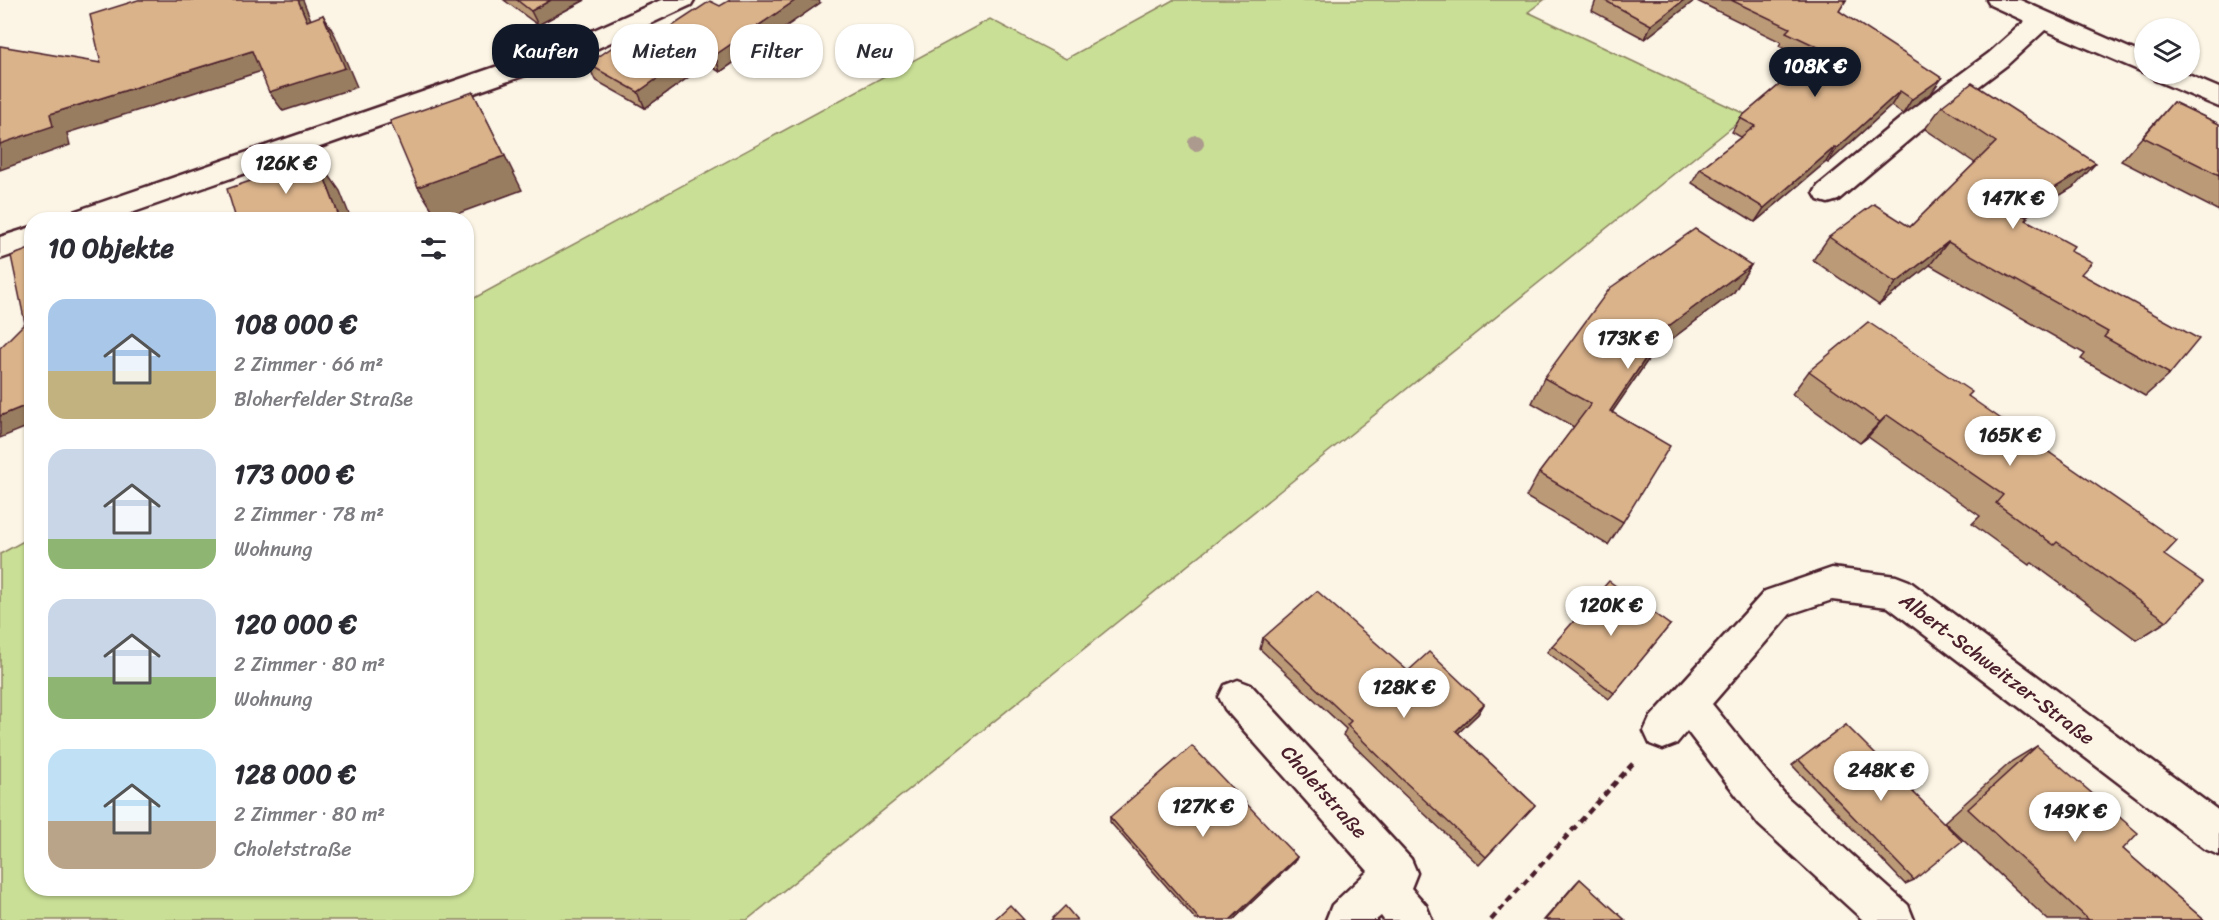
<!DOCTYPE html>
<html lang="de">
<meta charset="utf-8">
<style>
body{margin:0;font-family:Sriracha,sans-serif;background:#f7f7f7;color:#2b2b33;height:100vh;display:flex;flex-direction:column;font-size:22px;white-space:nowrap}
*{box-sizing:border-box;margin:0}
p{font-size:20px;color:#7c7c81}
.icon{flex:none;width:33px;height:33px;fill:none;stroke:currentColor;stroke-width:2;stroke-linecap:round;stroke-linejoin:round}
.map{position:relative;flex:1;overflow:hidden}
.details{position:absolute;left:24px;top:212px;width:450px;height:684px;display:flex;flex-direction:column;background:#fff;border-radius:24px;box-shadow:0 2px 4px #0004}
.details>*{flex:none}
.guide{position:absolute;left:492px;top:24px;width:570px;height:54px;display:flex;gap:12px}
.tools{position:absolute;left:2134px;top:18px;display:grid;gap:12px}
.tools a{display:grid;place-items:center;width:66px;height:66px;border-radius:50%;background:#fff;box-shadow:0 2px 4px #0004;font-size:30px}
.price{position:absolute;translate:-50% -51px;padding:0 14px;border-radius:21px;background:#fff;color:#222;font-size:20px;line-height:39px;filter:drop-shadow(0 2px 3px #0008)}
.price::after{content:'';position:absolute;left:50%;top:36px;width:18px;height:14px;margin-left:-9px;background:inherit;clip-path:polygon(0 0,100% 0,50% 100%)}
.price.on{background:#111827;color:#fff}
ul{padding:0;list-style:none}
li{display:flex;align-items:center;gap:18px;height:150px;padding:0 24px}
li span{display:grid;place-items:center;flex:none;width:168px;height:120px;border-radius:18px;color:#555}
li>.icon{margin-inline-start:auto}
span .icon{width:72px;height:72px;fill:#fffc;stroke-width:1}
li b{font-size:26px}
h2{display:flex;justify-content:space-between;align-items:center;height:72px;padding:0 24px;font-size:26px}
.pill{padding:0 21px;border-radius:24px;background:#fff;box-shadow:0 2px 4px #0004;font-size:21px;line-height:54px}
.pill.on{background:#111827;color:#fff}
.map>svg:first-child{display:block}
.green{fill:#c9df95;stroke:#8a7f60;stroke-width:1.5}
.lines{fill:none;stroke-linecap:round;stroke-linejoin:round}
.minor-casing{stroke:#4a1f2b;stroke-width:5}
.path{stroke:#4a1f2b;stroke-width:4.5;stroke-dasharray:7 5;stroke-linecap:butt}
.minor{fill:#fcf5e5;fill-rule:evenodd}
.tree{fill:#ac9a8e}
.wall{fill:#bb9a78;stroke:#4a1f2b;stroke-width:1.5}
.shaded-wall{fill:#997d61;stroke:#4a1f2b;stroke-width:1.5}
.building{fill:#dab38b;stroke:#4a1f2b;stroke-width:1.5}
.labels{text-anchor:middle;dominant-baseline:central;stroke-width:4.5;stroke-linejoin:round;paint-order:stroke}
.street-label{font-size:20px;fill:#4a1f2b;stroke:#fcf5e5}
</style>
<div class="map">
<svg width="2219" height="920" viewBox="0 0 2219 920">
<rect width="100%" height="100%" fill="#fcf5e5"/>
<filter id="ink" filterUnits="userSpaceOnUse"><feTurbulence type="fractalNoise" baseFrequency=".0167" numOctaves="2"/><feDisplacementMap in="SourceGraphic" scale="12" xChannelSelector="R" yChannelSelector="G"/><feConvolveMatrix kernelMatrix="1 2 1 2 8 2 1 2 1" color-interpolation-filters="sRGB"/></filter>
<g filter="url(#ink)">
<path class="green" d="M1173,0H1544L1528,12L1747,115L747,920H0V554L31,537L32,888H466L467,302L990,19L1066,59Z"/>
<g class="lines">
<defs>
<g id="minor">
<path d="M661,0H694L691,5L583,55L114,219H69L73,212L565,43Z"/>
<path d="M1987,0H2020L2145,55V73L2045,30L2007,65L1922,129L1838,200L1828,203L1818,200L1814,193L1818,186L1902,117L1989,53L2025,21L1990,5Z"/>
<path d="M2151,74H2186L2219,88V107L2155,80Z"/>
<path d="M32,227V248L0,259V237Z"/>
<path d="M1832,568L1896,576L1909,581L2219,811V855L2205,849L1888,607L1832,600L1790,614L1712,704L1787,797L1908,905L1914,920H1863L1759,825L1687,731L1676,744L1663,749L1650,744L1644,731L1650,718L1765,591Z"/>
<path d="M1238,680L1251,685L1411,859L1417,873L1411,888L1426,905L1432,920H1384L1381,916L1376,920H1326L1332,905L1368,871L1225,709L1219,697L1225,685Z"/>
</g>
</defs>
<use href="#minor" class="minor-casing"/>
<path class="path" d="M1491,920L1636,760"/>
<use href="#minor" class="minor"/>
</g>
<circle class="tree" cx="1196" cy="143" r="8"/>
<g class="wall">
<path d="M504,0H585L538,25Z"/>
<path d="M1596,0H1846L1839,11L1932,92L1903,114L1891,106L1828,163L1826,162L1755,222L1692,183L1700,169L1741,137L1732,132L1740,118L1808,61L1779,46L1781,42L1695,0L1645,39L1592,11Z"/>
<path d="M820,3L720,72L707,64L645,108L595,80L588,64L651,40L720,6Z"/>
<path d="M2173,102L2219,124V211L2121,161Z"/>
<path d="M1942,106L2075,186L2026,216L2027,220L2070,251L2081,274L2170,374L2145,396L2081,359L2085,354L1930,265L1879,305L1813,260L1829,237L1910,227L1975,163L1925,129Z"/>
<path d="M1751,265L1734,292L1652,354L1612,412L1623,522L1608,545L1526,497L1539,473L1574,427L1532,403L1544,378Z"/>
<path d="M1809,371L1968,396L2164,555L2167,621L2137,640L2032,563L2029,565L1972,524L1980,516L1868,437L1860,443L1792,394Z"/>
<path d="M1670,625L1609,699L1547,652L1552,646Z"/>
<path d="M1263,638L1408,671L1484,704L1478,714L1458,733L1535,805L1479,865L1398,789L1343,735L1346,729L1260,649Z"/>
<path d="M1846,725L1914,880L1905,884L1792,765Z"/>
<path d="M2037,746L2123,849L2204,920H2048L1944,822L2012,761Z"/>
<path d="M1110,817L1297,857L1295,861L1233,920H1196L1110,822Z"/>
<path d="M1580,879L1625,920H1544L1575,884Z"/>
</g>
<g class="shaded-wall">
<path d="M298,0H303L319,40L307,21Z"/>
<path d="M551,0H585L538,25L531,11Z"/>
<path d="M796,0H819L820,3L720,72L715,55Z"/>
<path d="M1684,0H1695L1645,39L1651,25Z"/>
<path d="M323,15L335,35L357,87L283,111L269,92Z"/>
<path d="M701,48L707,64L645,108L638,92Z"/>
<path d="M252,51L265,70L67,133L70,145L0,170V144L50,114Z"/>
<path d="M1942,78L1932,92L1903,114L1912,99Z"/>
<path d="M1900,91L1891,106L1828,163L1837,148Z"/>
<path d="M473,92L522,190L443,219H438L418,187Z"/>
<path d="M1835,147L1826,162L1755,222L1764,208Z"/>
<path d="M317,158L340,191L351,219H340Z"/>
<path d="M2096,163L2075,186L1997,234L2016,211Z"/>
<path d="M1948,242L1930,265L1879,305L1896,283Z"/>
<path d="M1751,265L1734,292L1652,354L1596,436L1610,411L1666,328Z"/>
<path d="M32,403V425L0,438V416Z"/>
<path d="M1887,415L1868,437L1860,443L1880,422Z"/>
<path d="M1484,704L1478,714L1450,741L1456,731Z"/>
<path d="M1297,857L1295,861L1233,920H1230Z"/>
</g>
<g class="building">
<path d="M138,0H298L307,21L323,15L345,68L269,92L252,51L50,114L53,126L0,144V46L101,63L90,15Z"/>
<path d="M517,0H551L531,11Z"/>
<path d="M730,0H796L715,55L701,48L638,92L588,64L636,31L651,40L710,1L720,6Z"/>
<path d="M1604,0H1684L1651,25Z"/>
<path d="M1731,0H1846L1839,11L1942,78L1912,99L1900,91L1837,148L1835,147L1764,208L1700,169L1755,126L1740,118L1822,49L1786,32L1790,28Z"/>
<path d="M1972,83L2096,163L2016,211L2028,218L2026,220L2074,246L2070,251L2092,262L2081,274L2199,339L2170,374L2104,337L2108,332L1948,242L1896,283L1829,237L1874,204L1910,227L1996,142L1942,106Z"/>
<path d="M473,92L505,156L418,187L390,121Z"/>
<path d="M2173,102L2219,124V175L2143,137Z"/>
<path d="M317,158L340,219H236L227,189Z"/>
<path d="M1695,229L1751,265L1666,328L1610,411L1670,446L1623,522L1539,473L1591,404L1544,378L1610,288Z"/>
<path d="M32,248V403L0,416V348L25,323L11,256Z"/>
<path d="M1868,322L1972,392L1968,396L2177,541L2164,555L2203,582L2167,621L2057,542L2054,545L1996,503L2003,495L1887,415L1880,422L1809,371Z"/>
<path d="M1609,581L1670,625L1614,693L1552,646Z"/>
<path d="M1317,591L1408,671L1429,652L1484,704L1456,731L1535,805L1486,857L1403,780L1347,725L1351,721L1263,638Z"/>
<path d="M1846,725L1962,841L1914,880L1799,760Z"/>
<path d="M1192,746L1297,857L1230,920H1200L1110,817Z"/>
<path d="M2037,746L2138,833L2123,849L2204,920H2089L1968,809Z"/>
<path d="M1580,879L1625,920H1545Z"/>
<path d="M1010,905L1024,920H994Z"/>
<path d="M1065,906L1077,920H1051Z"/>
</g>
</g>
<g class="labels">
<g class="street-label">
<text transform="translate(1997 669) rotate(37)">Albert-Schweitzer-Straße</text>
<text transform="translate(1324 792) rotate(48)">Choletstraße</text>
</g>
</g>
</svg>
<div class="tools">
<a><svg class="icon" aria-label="layers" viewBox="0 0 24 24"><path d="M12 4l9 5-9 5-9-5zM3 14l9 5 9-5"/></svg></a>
</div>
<b class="price on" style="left:1815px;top:98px">108K €</b>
<b class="price" style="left:286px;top:195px">126K €</b>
<b class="price" style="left:2013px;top:230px">147K €</b>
<b class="price" style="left:1628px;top:370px">173K €</b>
<b class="price" style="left:2010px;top:467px">165K €</b>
<b class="price" style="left:1611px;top:637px">120K €</b>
<b class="price" style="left:1404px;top:719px">128K €</b>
<b class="price" style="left:1881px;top:802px">248K €</b>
<b class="price" style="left:1203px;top:838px">127K €</b>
<b class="price" style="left:2075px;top:843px">149K €</b>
<div class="guide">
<a class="pill on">Kaufen</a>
<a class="pill">Mieten</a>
<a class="pill">Filter</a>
<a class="pill">Neu</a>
</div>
<section class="details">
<h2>10 Objekte<svg class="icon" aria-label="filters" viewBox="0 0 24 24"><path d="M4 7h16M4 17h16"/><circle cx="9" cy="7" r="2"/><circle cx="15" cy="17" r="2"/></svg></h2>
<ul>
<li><span style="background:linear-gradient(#a9c7e8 60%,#c2b280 0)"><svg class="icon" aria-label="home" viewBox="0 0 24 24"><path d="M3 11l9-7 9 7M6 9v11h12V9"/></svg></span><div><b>108 000 €</b><p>2 Zimmer · 66 m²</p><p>Bloherfelder Straße</p></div></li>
<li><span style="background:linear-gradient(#c9d6e8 75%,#8fb573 0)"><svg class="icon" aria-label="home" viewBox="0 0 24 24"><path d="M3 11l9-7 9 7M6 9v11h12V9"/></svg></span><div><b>173 000 €</b><p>2 Zimmer · 78 m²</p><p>Wohnung</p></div></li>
<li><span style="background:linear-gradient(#c9d6e8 65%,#8fb573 0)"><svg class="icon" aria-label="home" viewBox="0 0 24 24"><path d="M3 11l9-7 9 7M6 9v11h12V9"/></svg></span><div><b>120 000 €</b><p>2 Zimmer · 80 m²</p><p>Wohnung</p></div></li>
<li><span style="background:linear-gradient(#bfe0f5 60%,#b9a48a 0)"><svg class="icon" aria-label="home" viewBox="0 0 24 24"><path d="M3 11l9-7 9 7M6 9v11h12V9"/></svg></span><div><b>128 000 €</b><p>2 Zimmer · 80 m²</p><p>Choletstraße</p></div></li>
</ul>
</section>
</div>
